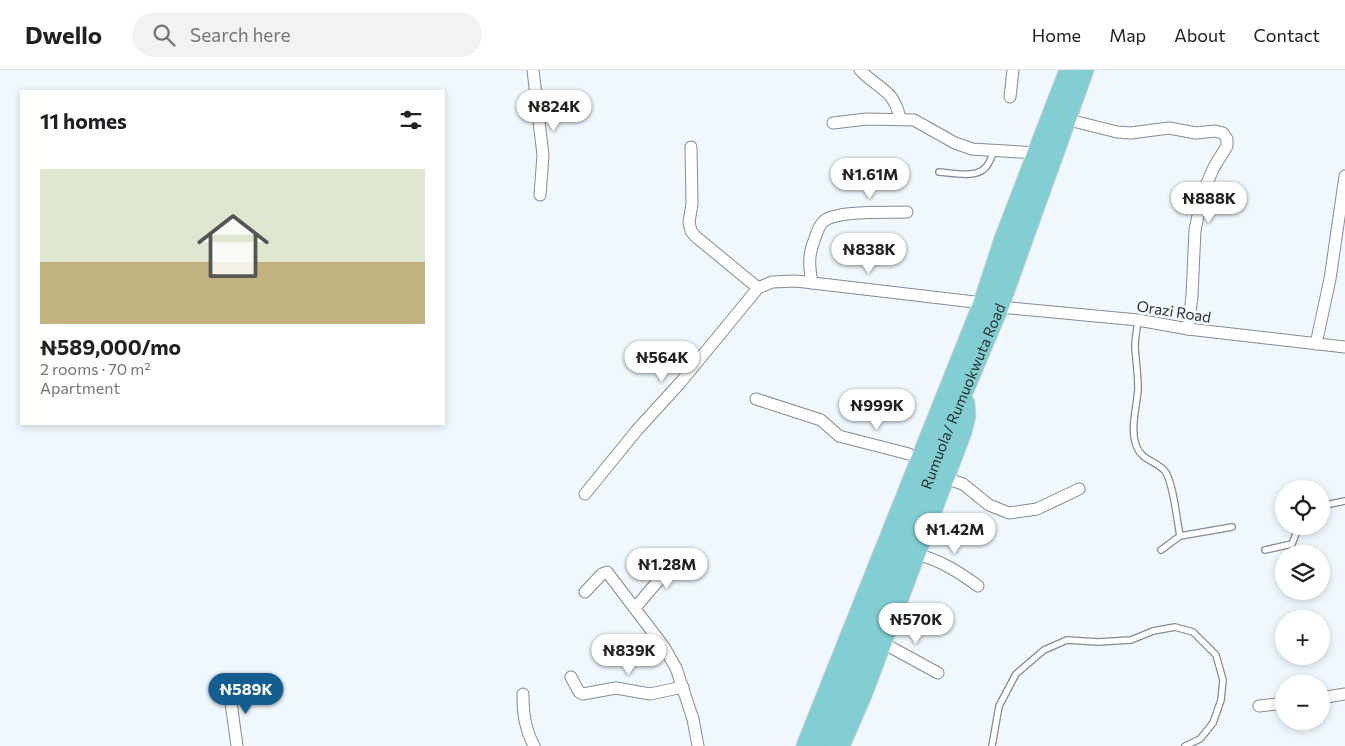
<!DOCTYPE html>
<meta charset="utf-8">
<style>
body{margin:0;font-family:Commissioner,sans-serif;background:#f2f2f2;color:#202124;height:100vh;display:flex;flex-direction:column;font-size:19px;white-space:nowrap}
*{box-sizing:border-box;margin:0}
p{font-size:16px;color:#757577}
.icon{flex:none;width:28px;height:28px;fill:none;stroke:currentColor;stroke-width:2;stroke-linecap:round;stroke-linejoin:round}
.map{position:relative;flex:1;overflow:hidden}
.details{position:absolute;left:20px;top:20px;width:425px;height:335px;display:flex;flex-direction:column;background:#fff;border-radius:0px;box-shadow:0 2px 8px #0003}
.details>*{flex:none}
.controls{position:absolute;left:1275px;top:410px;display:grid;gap:10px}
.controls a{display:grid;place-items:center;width:55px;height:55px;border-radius:50%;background:#fff;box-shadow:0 2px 8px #0003;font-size:25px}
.price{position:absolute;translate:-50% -42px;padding:0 11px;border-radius:18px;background:#fff;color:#222;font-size:16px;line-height:32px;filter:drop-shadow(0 1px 2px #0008)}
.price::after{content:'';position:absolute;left:50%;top:30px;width:15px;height:11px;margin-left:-8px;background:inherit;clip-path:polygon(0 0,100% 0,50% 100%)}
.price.on{background:#145d91;color:#fff}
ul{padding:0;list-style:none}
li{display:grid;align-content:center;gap:10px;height:265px;padding:0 20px}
li span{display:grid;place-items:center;height:155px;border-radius:0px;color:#555}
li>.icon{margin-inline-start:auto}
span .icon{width:90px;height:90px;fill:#fffc;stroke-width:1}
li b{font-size:21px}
h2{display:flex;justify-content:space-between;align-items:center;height:60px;padding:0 20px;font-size:21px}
header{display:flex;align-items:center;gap:30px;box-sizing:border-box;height:70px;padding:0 25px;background:#fff;border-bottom:1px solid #e0e0e0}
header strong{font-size:24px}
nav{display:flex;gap:28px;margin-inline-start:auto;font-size:18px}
.search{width:350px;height:45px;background:#f2f2f2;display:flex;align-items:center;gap:12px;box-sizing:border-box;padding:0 18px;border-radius:28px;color:#757577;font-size:19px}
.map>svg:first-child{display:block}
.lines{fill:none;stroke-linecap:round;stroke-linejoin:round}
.lane-casing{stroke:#858b91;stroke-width:8}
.street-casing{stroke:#858b91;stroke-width:13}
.primary-casing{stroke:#d5d5d6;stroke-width:21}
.lane{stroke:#fff;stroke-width:5.5}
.street{stroke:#fff;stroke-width:11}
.primary{stroke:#82ced3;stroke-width:19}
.labels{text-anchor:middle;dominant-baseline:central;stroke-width:5;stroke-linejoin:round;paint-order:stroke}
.street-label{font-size:15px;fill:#2b2e30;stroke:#f0f8fe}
</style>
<header>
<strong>Dwello</strong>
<div class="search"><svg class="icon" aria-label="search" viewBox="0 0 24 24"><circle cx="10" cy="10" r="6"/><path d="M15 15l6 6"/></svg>Search here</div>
<nav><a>Home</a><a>Map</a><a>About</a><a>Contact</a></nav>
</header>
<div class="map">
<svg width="1345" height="676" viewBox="0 0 1345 676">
<rect width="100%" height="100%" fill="#f0f8fe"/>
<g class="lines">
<defs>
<g id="lane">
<path d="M939,102C952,103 974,108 984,99C989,95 992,86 994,81"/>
<path d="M1138,250C1137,259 1135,268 1135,277C1136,291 1138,304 1138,319C1137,336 1130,358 1136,375C1141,390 1154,390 1164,400C1173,409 1177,451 1180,466"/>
<path d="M1321,436L1345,431"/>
<path d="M1291,456L1293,459L1301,461L1310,456"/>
<path d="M1161,480L1180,466L1232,457"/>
<path d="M1265,480L1292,474L1297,461"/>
<path d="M992,676L999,636L1016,604L1044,580L1067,570L1098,572L1131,570L1153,561L1175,557L1193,562L1216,585L1223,610L1221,630L1213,653L1200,669L1185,676"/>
</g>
<g id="street">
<path d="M533,0L543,85L540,125"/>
<path d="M860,0C879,20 893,18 900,48"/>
<path d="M1010,27L1013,0"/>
<path d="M1065,49L1117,62L1131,63L1169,58L1196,63L1215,61L1223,63L1227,69V76L1214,97L1203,122L1195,160L1192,226L1188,259"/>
<path d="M833,53L867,49L914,50L955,73L972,79L1036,83"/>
<path d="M691,77L692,134L689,152L691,161L695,166L758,218"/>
<path d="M812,213C809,196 808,184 815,168C817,162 819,155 824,151C837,140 888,143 907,142"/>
<path d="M999,237L1138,250L1188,259L1345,277"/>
<path d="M1316,274L1330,209L1345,106"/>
<path d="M756,329L821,350L839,366L909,384"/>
<path d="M945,408L963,414L989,435L1009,443L1037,439L1079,419"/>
<path d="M585,424L637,360L680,313L758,218L772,212L796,211L983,233"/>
<path d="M916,484C940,490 959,502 978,516"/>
<path d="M585,522L602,504L607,502L664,577L676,598L693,649L698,676"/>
<path d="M635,538L680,485"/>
<path d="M883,573L938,603"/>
<path d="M571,607L579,622L583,624L616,618L650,624L683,617"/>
<path d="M229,618L237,676"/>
<path d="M523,624C523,644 525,659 534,676"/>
<path d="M1321,628L1345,624"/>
<path d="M1259,636L1284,633"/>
</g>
<g id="primary">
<path d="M806,676L983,233L1004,169L1069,0"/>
<path id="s1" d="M820,676L889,516L939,380L999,237L1084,0"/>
<path d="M840,676L862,625L962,362L966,346L965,333"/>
</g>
</defs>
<use href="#lane" class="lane-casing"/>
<use href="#street" class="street-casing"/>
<use href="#primary" class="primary-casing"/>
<use href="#lane" class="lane"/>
<use href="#street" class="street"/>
<use href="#primary" class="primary"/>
</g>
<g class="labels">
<g class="street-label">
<text transform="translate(1174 241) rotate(9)">Orazi Road</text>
<text stroke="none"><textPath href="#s1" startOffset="378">Rumuola/ Rumuokwuta Road</textPath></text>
</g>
</g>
</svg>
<div class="controls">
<a><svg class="icon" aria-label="locate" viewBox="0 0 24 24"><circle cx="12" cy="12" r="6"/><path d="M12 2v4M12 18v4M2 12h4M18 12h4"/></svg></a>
<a><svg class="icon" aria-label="layers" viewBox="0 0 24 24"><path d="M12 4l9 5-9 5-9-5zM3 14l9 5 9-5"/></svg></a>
<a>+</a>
<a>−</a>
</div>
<b class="price" style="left:554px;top:62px">₦824K</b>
<b class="price" style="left:870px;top:130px">₦1.61M</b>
<b class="price" style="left:1209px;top:154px">₦888K</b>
<b class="price" style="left:869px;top:205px">₦838K</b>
<b class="price" style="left:662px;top:313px">₦564K</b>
<b class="price" style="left:877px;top:361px">₦999K</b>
<b class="price" style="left:955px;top:485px">₦1.42M</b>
<b class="price" style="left:667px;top:520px">₦1.28M</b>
<b class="price" style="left:916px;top:575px">₦570K</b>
<b class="price" style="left:629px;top:606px">₦839K</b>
<b class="price on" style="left:246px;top:645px">₦589K</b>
<section class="details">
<h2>11 homes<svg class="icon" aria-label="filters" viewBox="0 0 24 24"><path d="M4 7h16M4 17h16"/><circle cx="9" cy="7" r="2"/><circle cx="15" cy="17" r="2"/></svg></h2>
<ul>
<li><span style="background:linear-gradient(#dfe7d0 60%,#c2b280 0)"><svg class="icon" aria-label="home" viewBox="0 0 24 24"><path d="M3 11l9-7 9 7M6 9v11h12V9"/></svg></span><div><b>₦589,000/mo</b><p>2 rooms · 70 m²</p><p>Apartment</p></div></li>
</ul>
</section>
</div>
